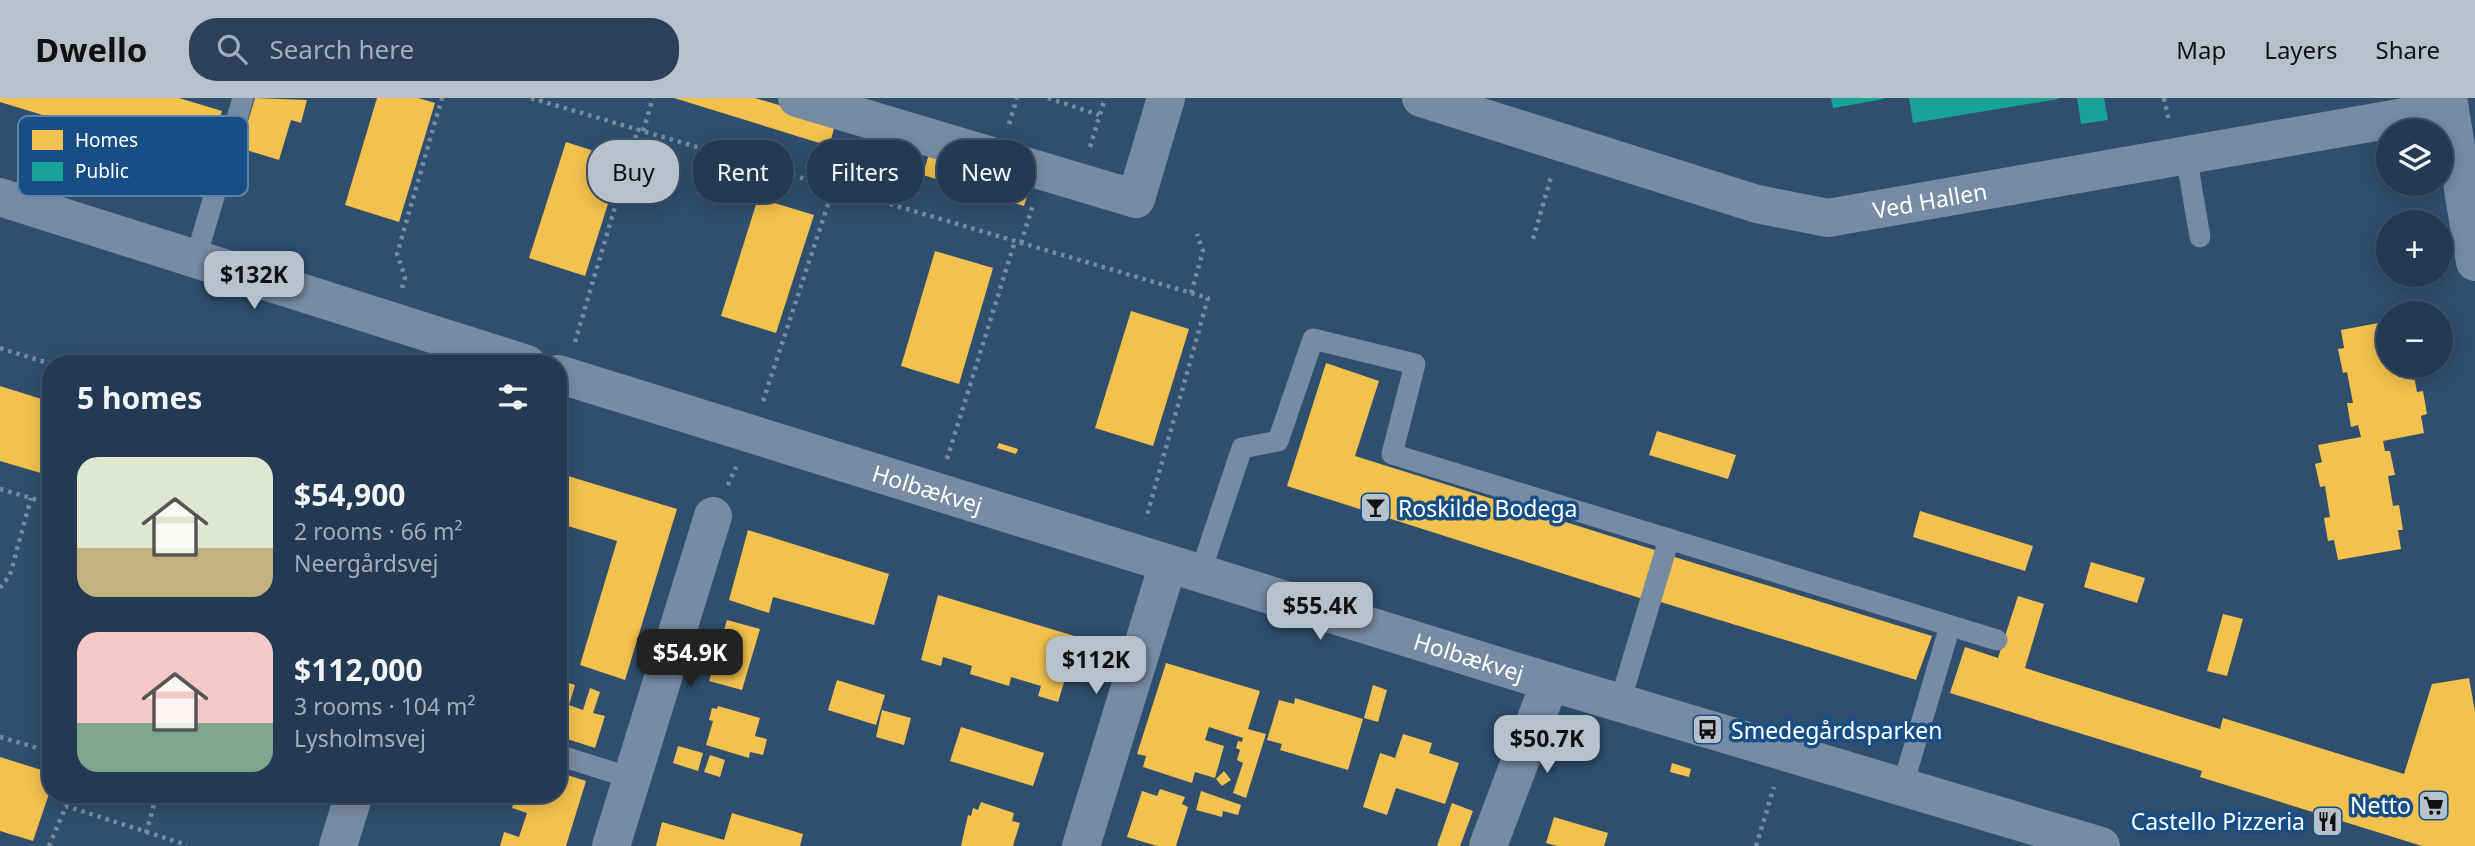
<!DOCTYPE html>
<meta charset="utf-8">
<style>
body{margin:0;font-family:"Noto Sans",sans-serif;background:#2c4159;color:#f1f3f6;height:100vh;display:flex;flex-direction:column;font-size:26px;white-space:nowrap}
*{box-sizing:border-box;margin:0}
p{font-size:23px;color:#a3adb8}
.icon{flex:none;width:38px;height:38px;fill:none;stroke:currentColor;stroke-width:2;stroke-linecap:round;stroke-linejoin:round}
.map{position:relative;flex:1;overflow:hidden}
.panel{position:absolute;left:42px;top:257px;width:525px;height:448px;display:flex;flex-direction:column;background:#243a52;border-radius:28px;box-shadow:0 4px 18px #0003,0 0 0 2px #415469}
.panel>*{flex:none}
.banner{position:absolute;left:588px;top:42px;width:665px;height:63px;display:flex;gap:14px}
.tools{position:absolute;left:2376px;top:21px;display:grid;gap:14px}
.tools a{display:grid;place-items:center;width:77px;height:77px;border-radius:50%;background:#243a52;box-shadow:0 4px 18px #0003,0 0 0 2px #415469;font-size:35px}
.price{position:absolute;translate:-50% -60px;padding:0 16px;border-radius:14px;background:#b7c1cc;color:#111;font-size:23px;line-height:46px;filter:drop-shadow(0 2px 4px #0008)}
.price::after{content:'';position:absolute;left:50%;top:42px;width:21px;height:16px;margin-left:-10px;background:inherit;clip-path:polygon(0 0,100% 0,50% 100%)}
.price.on{background:#222;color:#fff}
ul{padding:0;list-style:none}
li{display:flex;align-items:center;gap:21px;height:175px;padding:0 35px}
li span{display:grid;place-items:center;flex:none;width:196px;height:140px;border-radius:21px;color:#555}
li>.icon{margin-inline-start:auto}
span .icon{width:84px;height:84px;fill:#fffc;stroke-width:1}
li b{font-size:30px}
h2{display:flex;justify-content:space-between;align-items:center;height:84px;padding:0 35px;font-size:30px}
.tag{padding:0 24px;border-radius:28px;background:#243a52;box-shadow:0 4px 18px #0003,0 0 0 2px #415469;font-size:24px;line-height:63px}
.tag.on{background:#b7c1cc;color:#111}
header{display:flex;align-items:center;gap:42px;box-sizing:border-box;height:98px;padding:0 35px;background:#b7c1cc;color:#111}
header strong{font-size:33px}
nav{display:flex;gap:38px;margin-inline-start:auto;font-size:24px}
.search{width:490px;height:63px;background:#2c4159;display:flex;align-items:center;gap:18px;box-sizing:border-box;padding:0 24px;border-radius:28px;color:#a3adb8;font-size:26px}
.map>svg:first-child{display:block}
.homes{fill:#f2c14e}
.public{fill:#17a398}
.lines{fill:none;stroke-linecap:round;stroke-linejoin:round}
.path{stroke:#778ca3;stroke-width:4.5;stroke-dasharray:3.5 5;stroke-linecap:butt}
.service{stroke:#778ca3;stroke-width:21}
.minor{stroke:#778ca3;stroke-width:38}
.tertiary{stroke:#778ca3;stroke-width:38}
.labels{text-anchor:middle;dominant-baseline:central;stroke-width:7;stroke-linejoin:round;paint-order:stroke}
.street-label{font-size:23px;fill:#fff;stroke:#174e86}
.poi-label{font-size:23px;fill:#fff;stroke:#174e86;text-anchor:start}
.key{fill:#174e86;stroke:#5d83aa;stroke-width:2}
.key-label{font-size:19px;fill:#fff}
</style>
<header>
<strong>Dwello</strong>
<div class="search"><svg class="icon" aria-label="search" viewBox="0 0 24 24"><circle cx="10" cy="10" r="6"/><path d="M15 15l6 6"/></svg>Search here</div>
<nav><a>Map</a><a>Layers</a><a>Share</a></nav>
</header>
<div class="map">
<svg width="2475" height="748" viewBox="0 0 2475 748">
<rect width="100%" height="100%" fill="#304e6d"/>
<g class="homes">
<path d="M0,0H179L222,13L206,67L0,4Z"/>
<path d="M255,0L307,2L301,25L291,22L279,62L240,50Z"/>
<path d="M377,0H418L435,5L399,124L345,107Z"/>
<path d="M674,0H755L836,24L829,48Z"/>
<path d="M566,44L622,62L585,178L529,160Z"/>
<path d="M930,52L1032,83L1024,108L923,77Z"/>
<path d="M758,100L814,117L776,235L721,218Z"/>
<path d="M935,153L993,170L959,286L901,268Z"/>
<path d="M1131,213L1189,231L1153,348L1095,330Z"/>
<path d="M2389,223V268H2412L2417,294L2423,293L2427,316L2421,318L2424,335L2383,343L2385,353H2390L2395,377L2388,378L2393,408L2399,407L2403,432H2398L2401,451L2338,462L2334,442L2328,443L2324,420L2330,419L2325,388L2320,389L2315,366L2322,364L2318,347L2361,339L2358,327L2351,329L2347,305H2353L2347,274L2343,275L2338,251L2344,250L2341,232Z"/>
<path d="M1326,265L1379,283L1355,358L1658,453L1643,501L1287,388Z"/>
<path d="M0,288L51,304V378L0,363Z"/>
<path d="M1657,333L1736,357L1728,381L1649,357Z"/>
<path d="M999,345L1018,351L1016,356L997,350Z"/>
<path d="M558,375L677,411L625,582L580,567L617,443L558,425Z"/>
<path d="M1920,413L2033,448L2025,473L1913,439Z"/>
<path d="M748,432L889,476L874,527L773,499L769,515L729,502Z"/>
<path d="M1668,457L1932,538L1916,582L1654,502Z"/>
<path d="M2091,464L2145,480L2137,505L2084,489Z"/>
<path d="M938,497L1078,539L1058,604L1038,598L1041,588L1011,579L1009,588L970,576L972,568L943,559L941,568L921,562Z"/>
<path d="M2018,498L2044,506L2025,570L2220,631L2223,620L2404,676L2432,586L2469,580L2475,614V748H2422L2200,679L2202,673L1950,595L1965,549L1998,560Z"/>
<path d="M2223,516L2243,521L2227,578L2207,573Z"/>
<path d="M727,522L760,531L742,592L709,583Z"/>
<path d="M1166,565L1260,593L1248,631L1266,636L1246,700L1233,695L1243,665L1237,662L1240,652L1236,650L1238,643L1242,644L1243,640L1209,629L1205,642L1224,648L1215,680L1195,674L1192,685L1143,669L1146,658L1137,656Z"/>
<path d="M560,582L575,587L569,607L583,612L590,590L600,594L593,615L605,618L595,650L558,638Z"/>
<path d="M837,582L885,597L876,627L828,612Z"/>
<path d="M1373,587L1387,592L1378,624L1364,620Z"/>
<path d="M1295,600L1363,621L1348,672L1280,652L1282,646L1267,642L1279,602L1294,606Z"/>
<path d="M718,608L760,620L755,638L767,641L763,657L750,654L749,660L706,647L713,623L709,622L712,610L717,611Z"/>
<path d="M882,612L911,620L904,647L876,639Z"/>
<path d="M961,629L1044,655L1033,688L950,663Z"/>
<path d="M1403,636L1432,645L1429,655L1459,665L1445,706L1396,690L1387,717L1363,709L1380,655L1395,660Z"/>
<path d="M678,648L703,655L698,673L673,665Z"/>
<path d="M710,657L725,662L720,679L704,674Z"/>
<path d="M0,659L51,675V690L33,743L0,733Z"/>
<path d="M1672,665L1691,671L1689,679L1670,674Z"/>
<path d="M1224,673L1231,682L1222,688L1216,681Z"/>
<path d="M558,674L586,683L566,748H500L504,734L519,739L527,715L512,710L516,696H558Z"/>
<path d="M1160,691L1185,699L1182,706L1188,709L1176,748H1157L1127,739L1142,693L1157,698Z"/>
<path d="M1201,693L1241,707L1238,717L1223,713L1222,719L1196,712Z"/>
<path d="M981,704L1014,715L1012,723L1020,725L1013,748H961L968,717L971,718L973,710L978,712Z"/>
<path d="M1452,705L1473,713L1460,748H1437Z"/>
<path d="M732,715L803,736L800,748H656L662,724L724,742Z"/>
<path d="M1554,719L1608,735L1604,748H1557L1546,745Z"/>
</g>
<g class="public">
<path d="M1831,0H1883L1884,1L1833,10Z"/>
<path d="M1909,0H2059V1L1913,25Z"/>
<path d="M2077,0H2104L2108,22L2081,26Z"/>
</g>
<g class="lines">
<g class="path">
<path d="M531,0L1208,200L1146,421"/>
<path d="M1048,0L1099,17"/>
<path d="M2164,0L2169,23"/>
<path d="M1009,26L1017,0"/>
<path d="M643,33L653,0"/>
<path d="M1090,49L1105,0"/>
<path d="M1533,141L1551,79"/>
<path d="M1021,145L1033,107"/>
<path d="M402,190L405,179L397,156L442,0"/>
<path d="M1191,195L1203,153L1197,136"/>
<path d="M575,244L638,31"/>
<path d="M0,250L51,266"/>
<path d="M763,303L846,52"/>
<path d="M947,361L1015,143"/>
<path d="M728,387L736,369"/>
<path d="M0,391L51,406"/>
<path d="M0,490L10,477L31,400"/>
<path d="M0,639L51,654"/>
<path d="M66,708V696"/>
<path d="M146,735L157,696"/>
<path d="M49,748L66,708L187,747"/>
<path d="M1756,748L1774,689"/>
</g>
<g class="service">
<path d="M2186,57L2200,139"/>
<path d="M195,163L243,0"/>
<path d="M1200,476L1242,350L1278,343L1313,241L1415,266L1392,356L1997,542"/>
<path d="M1620,604L1669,441"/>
<path d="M558,657L631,680"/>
<path d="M1902,690L1950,528"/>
</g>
<g class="minor">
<path d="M797,0L1136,101L1166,0"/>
<path id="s1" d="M1421,0L1757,106L1828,120L2450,11"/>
<path d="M338,748L354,696"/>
<path d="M611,748L713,418"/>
<path d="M1081,748L1168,466"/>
<path d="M1488,748L1550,584"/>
</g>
<g class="tertiary">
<path d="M2448,0L2475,164"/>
<path d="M0,99L527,266"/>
<path id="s2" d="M558,276L1550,584L2101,748"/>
</g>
</g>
<defs>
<symbol id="bar-square" viewBox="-11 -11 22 22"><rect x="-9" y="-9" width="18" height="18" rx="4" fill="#b7c1cc" stroke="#174e86"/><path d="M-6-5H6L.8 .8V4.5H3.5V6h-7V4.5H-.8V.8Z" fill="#111"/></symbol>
<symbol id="bus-square" viewBox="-11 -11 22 22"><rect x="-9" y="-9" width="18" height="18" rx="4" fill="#b7c1cc" stroke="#174e86"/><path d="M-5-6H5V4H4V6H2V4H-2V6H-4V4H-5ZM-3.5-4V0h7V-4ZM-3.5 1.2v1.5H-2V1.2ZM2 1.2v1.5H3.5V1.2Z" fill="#111"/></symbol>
<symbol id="supermarket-square" viewBox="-11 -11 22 22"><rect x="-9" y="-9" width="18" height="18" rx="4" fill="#b7c1cc" stroke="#174e86"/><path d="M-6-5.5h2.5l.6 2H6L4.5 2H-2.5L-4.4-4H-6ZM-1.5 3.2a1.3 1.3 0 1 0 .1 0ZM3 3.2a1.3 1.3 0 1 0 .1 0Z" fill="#111"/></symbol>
<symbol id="restaurant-square" viewBox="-11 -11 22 22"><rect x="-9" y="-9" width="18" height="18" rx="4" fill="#b7c1cc" stroke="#174e86"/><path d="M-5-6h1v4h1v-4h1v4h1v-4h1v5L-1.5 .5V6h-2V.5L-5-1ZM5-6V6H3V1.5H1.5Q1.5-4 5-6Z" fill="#111"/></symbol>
</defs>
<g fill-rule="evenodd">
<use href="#bar-square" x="1358" y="392" width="35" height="35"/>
<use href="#bus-square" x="1690" y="614" width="35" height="35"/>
<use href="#supermarket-square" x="2416" y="690" width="35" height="35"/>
<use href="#restaurant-square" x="2310" y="706" width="35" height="35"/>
</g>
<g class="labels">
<g class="street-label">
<text stroke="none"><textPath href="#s1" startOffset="528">Ved Hallen</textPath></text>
<text stroke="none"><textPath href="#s2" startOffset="387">Holbækvej</textPath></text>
<text stroke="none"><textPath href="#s2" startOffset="954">Holbækvej</textPath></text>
</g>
<g class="poi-label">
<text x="1398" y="410">Roskilde Bodega</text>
<text x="1731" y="632">Smedegårdsparken</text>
<text x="2411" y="707" text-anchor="end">Netto</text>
<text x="2305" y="723" text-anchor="end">Castello Pizzeria</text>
</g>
</g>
<rect x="18" y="18" width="230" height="80" rx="10" class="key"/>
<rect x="32" y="32" width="31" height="20" fill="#f2c14e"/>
<rect x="32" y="64" width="31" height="19" fill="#17a398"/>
<g class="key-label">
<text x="75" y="49">Homes</text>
<text x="75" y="80">Public</text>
</g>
</svg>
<div class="tools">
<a><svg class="icon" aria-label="layers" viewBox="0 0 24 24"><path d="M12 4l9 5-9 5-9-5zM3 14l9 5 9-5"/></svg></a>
<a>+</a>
<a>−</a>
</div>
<b class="price" style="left:254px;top:213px">$132K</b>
<b class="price" style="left:1320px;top:544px">$55.4K</b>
<b class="price on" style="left:690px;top:591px">$54.9K</b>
<b class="price" style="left:1096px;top:598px">$112K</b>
<b class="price" style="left:1547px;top:677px">$50.7K</b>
<div class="banner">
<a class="tag on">Buy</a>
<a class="tag">Rent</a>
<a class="tag">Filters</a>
<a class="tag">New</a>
</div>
<section class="panel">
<h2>5 homes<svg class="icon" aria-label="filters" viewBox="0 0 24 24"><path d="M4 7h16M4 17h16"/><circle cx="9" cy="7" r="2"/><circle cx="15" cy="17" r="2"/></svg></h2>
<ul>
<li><span style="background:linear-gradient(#dfe7d0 65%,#c2b280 0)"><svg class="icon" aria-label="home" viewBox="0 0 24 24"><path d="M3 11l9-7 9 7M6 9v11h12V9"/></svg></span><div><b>$54,900</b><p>2 rooms · 66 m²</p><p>Neergårdsvej</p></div></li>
<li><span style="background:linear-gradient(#f6c9c9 65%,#7fa58c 0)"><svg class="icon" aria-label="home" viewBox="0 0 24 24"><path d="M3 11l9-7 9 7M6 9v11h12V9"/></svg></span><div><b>$112,000</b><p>3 rooms · 104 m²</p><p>Lysholmsvej</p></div></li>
</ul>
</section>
</div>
